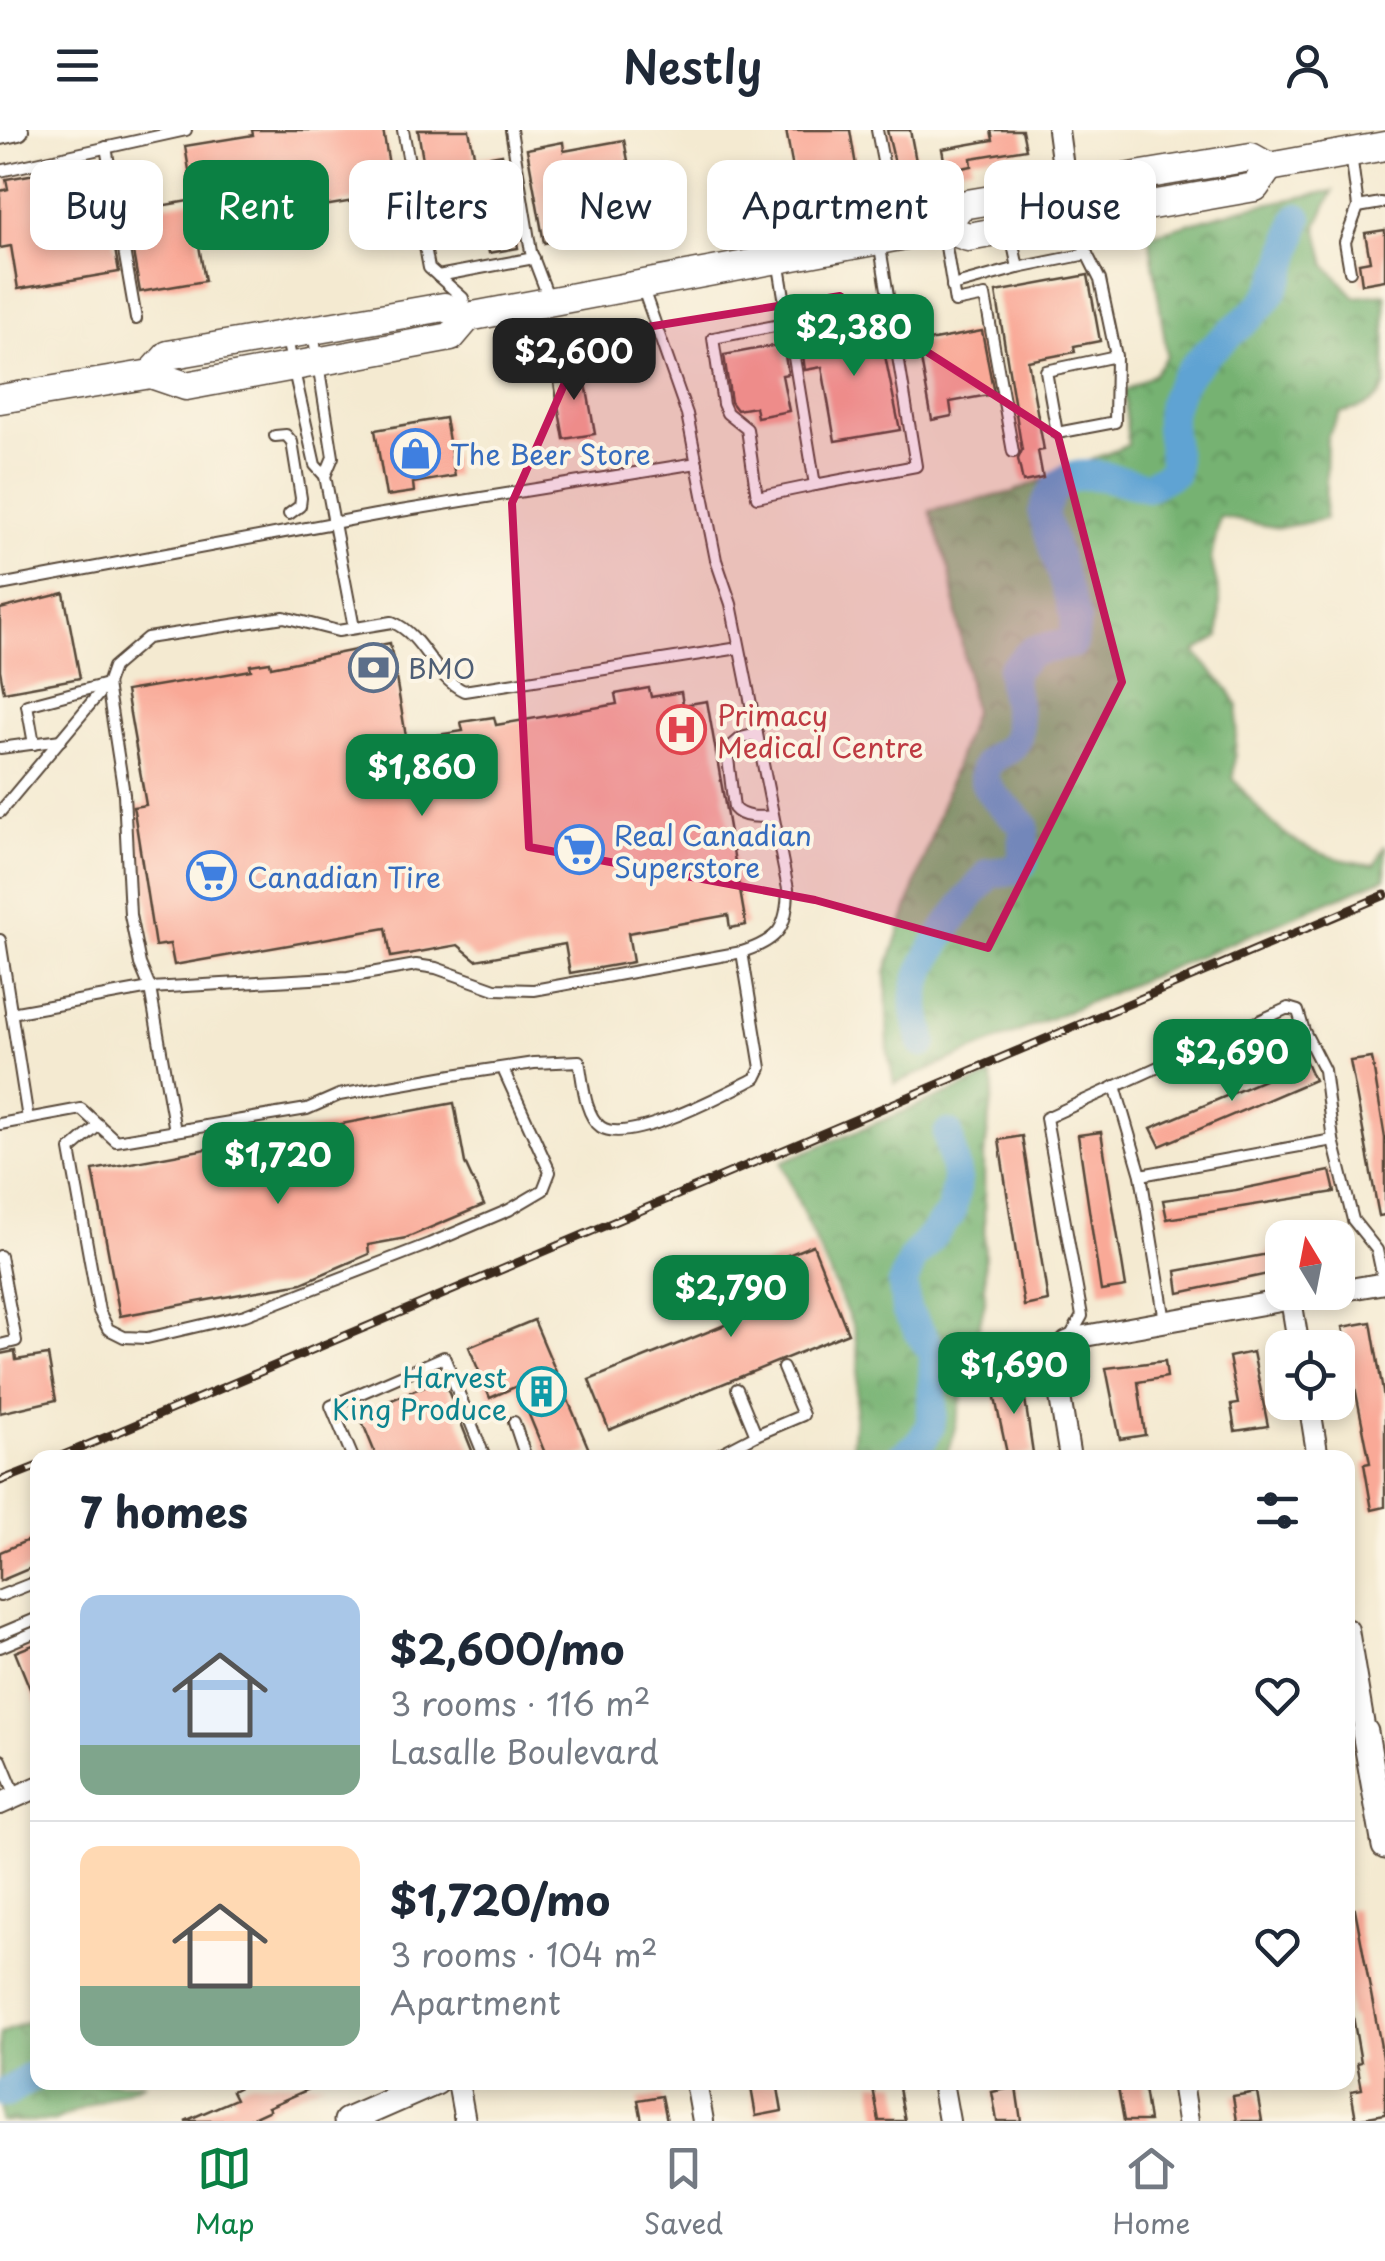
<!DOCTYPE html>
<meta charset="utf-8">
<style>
body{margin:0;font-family:"Playpen Sans",sans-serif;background:#f6f6f7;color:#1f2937;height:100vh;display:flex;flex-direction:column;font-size:38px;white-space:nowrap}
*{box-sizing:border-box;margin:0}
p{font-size:32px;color:#747a83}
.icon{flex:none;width:55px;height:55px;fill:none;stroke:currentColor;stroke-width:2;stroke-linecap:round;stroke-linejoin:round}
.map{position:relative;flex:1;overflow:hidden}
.drawer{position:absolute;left:30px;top:1320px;width:1325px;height:640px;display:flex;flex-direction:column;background:#fff;border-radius:20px;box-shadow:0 5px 15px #0003}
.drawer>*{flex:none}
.hud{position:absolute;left:30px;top:30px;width:1325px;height:90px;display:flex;gap:20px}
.needle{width:65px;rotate:350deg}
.fabs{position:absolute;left:1265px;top:1090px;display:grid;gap:20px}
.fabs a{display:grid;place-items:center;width:90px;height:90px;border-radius:20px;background:#fff;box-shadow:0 5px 15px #0003;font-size:50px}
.price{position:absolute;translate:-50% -85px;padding:0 22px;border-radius:20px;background:#0b8043;color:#fff;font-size:32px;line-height:65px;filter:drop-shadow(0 2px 5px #0008)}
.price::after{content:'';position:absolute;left:50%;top:60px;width:30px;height:22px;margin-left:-15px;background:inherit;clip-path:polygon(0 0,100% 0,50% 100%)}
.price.current{background:#222;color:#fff}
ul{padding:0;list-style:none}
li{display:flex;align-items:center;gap:30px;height:250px;padding:0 50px}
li+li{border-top:2px solid #e0e1e3}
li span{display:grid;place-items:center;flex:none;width:280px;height:200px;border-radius:20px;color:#555}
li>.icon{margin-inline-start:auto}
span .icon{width:120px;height:120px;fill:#fffc;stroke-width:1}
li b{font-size:42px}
h2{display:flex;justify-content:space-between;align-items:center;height:120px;padding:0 50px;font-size:42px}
.tag{padding:0 35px;border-radius:20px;background:#fff;box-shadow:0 5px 15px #0003;font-size:35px;line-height:90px}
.tag.current{background:#0b8043;color:#fff}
header{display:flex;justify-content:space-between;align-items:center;height:130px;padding:0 50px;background:#fff;font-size:45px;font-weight:600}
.dock{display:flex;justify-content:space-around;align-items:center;height:140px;border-top:2px solid #e0e1e3;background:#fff;font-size:28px;color:#747a83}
.dock a{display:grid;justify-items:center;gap:5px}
.dock .current{color:#0b8043}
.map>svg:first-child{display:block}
.forest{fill:url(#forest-crowns);stroke:#586e48;stroke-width:2.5}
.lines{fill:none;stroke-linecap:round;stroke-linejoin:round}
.river{stroke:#5ea3d3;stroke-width:30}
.building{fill:#f9a997}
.service-casing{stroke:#574739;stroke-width:14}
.minor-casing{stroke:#574739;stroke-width:24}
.tertiary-casing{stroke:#574739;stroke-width:29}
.secondary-casing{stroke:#574739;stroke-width:31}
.service{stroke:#fff;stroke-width:10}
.minor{stroke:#fff;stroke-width:20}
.tertiary{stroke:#fff;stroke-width:25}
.secondary{stroke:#fff;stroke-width:28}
.rail-casing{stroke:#3b2a1e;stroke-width:9}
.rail{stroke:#fcf5e5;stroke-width:5;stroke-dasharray:15;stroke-linecap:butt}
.marked{fill:#c2185b;fill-opacity:0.2;stroke:#c2185b;stroke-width:8;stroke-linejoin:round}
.labels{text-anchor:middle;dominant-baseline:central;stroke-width:8;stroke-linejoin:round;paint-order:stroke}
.shop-label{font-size:28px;fill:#366cbe;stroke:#fcf5e5;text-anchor:start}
.service-label{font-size:28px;fill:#4e5e75;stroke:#fcf5e5;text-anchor:start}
.health-label{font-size:28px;fill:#be3a42;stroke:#fcf5e5;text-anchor:start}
.culture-label{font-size:28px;fill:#0d838f;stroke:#fcf5e5;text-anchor:end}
</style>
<header><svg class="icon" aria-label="menu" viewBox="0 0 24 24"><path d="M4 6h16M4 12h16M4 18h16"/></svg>Nestly<svg class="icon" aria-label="person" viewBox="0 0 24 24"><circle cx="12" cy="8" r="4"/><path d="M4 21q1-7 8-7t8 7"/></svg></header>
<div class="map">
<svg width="1385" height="1991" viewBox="0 0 1385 1991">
<defs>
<pattern id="forest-crowns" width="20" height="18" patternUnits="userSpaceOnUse" patternTransform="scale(2.5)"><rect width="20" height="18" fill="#76b272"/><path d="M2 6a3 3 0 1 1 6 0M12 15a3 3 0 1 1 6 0" fill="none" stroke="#62915d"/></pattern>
</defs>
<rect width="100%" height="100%" fill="#fcf5e5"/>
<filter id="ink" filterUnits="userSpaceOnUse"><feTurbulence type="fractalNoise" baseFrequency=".01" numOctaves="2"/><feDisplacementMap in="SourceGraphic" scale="20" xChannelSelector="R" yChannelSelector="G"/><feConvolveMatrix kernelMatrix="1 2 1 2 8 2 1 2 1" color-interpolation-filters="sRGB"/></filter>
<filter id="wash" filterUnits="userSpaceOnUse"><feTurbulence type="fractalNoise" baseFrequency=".0048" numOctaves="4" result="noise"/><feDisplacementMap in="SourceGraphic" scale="40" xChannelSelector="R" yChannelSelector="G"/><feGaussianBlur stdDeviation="2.25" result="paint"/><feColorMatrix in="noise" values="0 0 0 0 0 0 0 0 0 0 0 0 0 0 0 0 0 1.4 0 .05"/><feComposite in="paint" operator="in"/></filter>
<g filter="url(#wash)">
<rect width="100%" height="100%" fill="#f4ead1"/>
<g class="forest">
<path d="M1333,61L1317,96L1326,135L1355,167L1385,164V255C1377,276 1360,278 1340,283L1327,307L1325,389L1279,398L1220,387L1211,428L1220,469L1219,507L1195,522L1228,559L1238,576L1233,648C1277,704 1302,727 1375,735L1385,715V748L894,954L888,922L886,842L973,582L950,442L930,381L1013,362L1128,315L1124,261L1154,244L1167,225L1149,105L1244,78Z"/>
<path d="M991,946L994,958L984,1027L985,1172L951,1314L945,1327H844L852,1322L859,1230L854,1199L781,1032Z"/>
<path d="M37,1887L38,1952L145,1953L54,1991H0V1904Z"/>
</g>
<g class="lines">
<g class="river">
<path d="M923,913C919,895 913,876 917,857C926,820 965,772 990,743L1011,741L1023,732L1024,696C1012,680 970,656 989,632C996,624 1009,622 1015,612C1024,597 1011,560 1011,541L1032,521L1073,513L1076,489L1043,384C1058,326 1105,347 1147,357L1174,342C1176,321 1167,302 1171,280C1180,233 1232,206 1262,175C1284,152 1289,118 1298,88"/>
<path d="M900,1328L920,1314L930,1296L932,1283L934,1225L906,1180L903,1153L912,1130L951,1083L957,1050L948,1004"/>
<path d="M6,1963L38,1943"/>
</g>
</g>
<g id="blocks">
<g class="building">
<path d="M252,0H383L394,64L196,98L205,151L140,162L126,82L194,70L185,16L253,5Z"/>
<path d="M418,0H469L475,29L502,24L518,118L489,123L487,112L438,120Z"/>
<path d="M786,0H850L858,48L843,51L844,57L806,63L804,55L796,56Z"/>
<path d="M887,0H910L919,47L899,50Z"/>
<path d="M991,0H1022L1026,19L971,28L972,36L946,41L942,19L993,10Z"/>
<path d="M624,10L635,67L569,79L575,108L544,113L527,19L563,12L564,21Z"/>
<path d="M100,33L119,142L18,159L11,116L0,118V61L8,59L6,49Z"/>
<path d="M1385,100V150L1362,154L1359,133L1370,131L1365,103Z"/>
<path d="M1088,145L1100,211L1074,216L1075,222L1028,231L1044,320L1038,321L1043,348L1023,352L1018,329L1022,320L996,162Z"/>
<path d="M878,191L900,300L835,311L822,237L805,240L800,205Z"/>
<path d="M982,201L994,264L950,272L952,286L932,290L918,213Z"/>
<path d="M783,214L788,244L782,245L789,281L757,287L755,277L737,280L731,272L724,225Z"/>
<path d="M577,232L580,248H585L595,304L564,309L554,253L561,252L558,235Z"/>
<path d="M445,288L455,346L413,353L414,362L386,366L375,300Z"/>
<path d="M64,463L80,548L4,562L0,540V479Z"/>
<path d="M390,513L409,624L439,619L437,605L463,601L461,592L494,587L496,595L617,574L615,564L649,558L651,567L681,562L683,575L707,571L746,795L730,798L728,785L628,803L633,832L570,843L565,814L476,830L458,815L391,827L386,798L174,835L170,814L155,816L134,681L133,677L146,675L126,561L251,540L250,535L270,532L271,537Z"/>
<path d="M1372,928L1385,1008V1085L1379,1086L1350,931Z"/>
<path d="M1306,932L1314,950L1160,1016L1151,998Z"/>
<path d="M454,973L465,1033L484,1075L406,1108L368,1115L369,1124L302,1153L120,1186L93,1040Z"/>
<path d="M1101,1002L1126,1157L1101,1161L1078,1005Z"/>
<path d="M1022,1006L1048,1171L1024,1176L999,1010Z"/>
<path d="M1330,1041L1335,1062L1167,1089L1163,1070L1236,1060Z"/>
<path d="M813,1115L848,1203L609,1300L589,1250L742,1188L726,1150Z"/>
<path d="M1282,1118V1141L1179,1163L1176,1141L1268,1124L1267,1121Z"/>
<path d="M534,1190L590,1322L578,1328H547L517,1256L490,1268L469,1217Z"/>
<path d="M1371,1192L1385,1274V1377L1372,1380L1364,1334L1370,1333L1343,1197Z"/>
<path d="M15,1221L16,1230L48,1225L56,1270L0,1283V1224Z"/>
<path d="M1253,1222L1268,1296L1235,1301L1231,1275L1238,1274L1229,1227Z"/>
<path d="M1165,1231L1167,1247L1138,1252L1145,1305L1120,1309L1106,1238Z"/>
<path d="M443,1248L475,1328H377L359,1284Z"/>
<path d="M1022,1249L1033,1323L1008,1328L992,1254Z"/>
<path d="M38,1406V1435L0,1451V1422Z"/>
<path d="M38,1513V1576H37L15,1522Z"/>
<path d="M1348,1779H1355L1385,1938V1984L1356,1989L1351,1961L1362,1959L1357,1933L1361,1932L1353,1887L1350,1888L1348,1875Z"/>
<path d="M250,1952H325L268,1977L270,1980L246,1991H185L236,1969L232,1961Z"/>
<path d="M750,1952H777L782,1981L756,1986Z"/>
<path d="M872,1952H898L905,1991H879Z"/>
<path d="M1117,1952H1143L1149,1991H1124Z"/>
<path d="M1016,1957L1021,1991H997L992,1962Z"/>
<path d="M1257,1962L1262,1991H1237L1233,1966Z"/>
<path d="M662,1966L667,1991H642L638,1970Z"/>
</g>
</g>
</g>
<g filter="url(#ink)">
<use href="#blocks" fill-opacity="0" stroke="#574739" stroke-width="2.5"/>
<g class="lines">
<defs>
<g id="service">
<path d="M403,0L429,138L463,168L466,181"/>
<path d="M511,0L531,122L549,169"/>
<path d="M877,0L897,105"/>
<path d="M106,17L136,189"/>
<path d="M0,41L186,0"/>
<path d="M1358,77L1381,73"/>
<path d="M1010,100L1018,138L1087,124L1071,90"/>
<path d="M944,104L955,172L985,166L1013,322"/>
<path d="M1087,124L1100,150L1116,226L1046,241L1057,303L1115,292L1116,226"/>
<path d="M778,130L815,355L916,336L879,111"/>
<path d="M1350,141L1345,112L1358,77L1351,24"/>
<path d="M438,146L534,128"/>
<path d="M952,156L1018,138"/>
<path d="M313,202L333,327L325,346L354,498"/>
<path d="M286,205L315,335L325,346"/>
<path d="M275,306L286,305L292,312L301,368L300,376L289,384"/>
<path d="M815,355L757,367L747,299L727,283L723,274L713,208L889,174"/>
<path d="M0,455L376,385L697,333"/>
<path d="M757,604L741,608L727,620L734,678C743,689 761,687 773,686"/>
<path d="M34,614L27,575L107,554L124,664L130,785L140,834L150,858L175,1001"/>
<path d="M0,618L61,610"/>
<path d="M0,682L107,554L113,537L147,508L284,487L338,501L392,492C424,505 432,546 464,561L739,518"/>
<path d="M0,810L28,989"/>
<path d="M11,883L150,858L348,847L416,835L436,838L495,859L534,860L742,822C779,810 787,798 788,759L731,474L716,430L687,284L643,159"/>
<path d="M1115,956L1141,1045L1165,1191"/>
<path d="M0,994L81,979L116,1011L307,979L339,965L453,945L534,933L579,931C583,950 584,985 601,997C629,1016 728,962 756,948L761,938L742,822"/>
<path d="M99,995L70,1020L99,1181L108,1199L124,1207L147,1208L245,1185L429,1114L509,1080L543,1060L550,1042L503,939"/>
<path d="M1141,1045L1333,1010"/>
<path d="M0,1126L16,1211L0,1215"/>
<path d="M1070,1207L1082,1186L1046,988L1288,878L1298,881L1304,901L1324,940L1333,1010L1353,1090L1377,1120L1384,1153"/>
<path d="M514,1292L526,1328"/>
<path d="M756,1305L803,1285L783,1238"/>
<path d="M353,1328L331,1276L444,1227L485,1328"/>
<path d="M712,1328L756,1305L737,1259"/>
<path d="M0,1466L38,1451"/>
<path d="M0,1504L38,1488"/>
<path d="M0,1517L38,1501"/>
<path d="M1,1630L16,1666"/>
</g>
<g id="minor">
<path d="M1058,0L1070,89"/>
<path d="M0,4L18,0"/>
<path d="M1338,1161L1385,1153"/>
<path d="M1291,1169L1299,1218"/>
<path d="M1309,1272L1318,1328"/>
<path d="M1070,1328L1055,1236L1057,1223L1067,1212L1079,1207L1330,1162"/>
<path d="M1348,1500L1365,1602"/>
<path d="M0,1674L38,1657"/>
<path d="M458,1952L465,1991"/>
<path d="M696,1952L703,1991"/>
<path d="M942,1952L949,1991"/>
<path d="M1182,1952L1188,1991"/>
</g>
<g id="tertiary">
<path d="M1365,1602L1385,1716"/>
<path d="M347,1991L436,1952"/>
</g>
<g id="secondary">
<path d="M943,98L961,75L1251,27L1269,37L1385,16"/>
<path d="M151,244L168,225L444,177L468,187L943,98L968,107L1255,57L1269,37"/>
<path d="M0,269L151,244L186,256L451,207L468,187"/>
</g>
</defs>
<use href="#service" class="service-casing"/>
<use href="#minor" class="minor-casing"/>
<use href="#tertiary" class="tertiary-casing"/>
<use href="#secondary" class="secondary-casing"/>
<use href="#service" class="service"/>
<use href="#minor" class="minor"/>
<use href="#tertiary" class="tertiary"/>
<use href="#secondary" class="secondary"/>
<defs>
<g id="rail">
<path d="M57,1328L1385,765"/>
<path d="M0,1351L38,1336"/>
</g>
</defs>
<use href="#rail" class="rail-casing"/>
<use href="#rail" class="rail"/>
</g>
</g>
<path class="marked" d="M840,166L1058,306L1122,552L988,818L815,770L529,717L512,373L585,207Z"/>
<defs>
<symbol id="shop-ring" viewBox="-11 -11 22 22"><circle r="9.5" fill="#fcf5e5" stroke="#3f7fe0" stroke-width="1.5"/><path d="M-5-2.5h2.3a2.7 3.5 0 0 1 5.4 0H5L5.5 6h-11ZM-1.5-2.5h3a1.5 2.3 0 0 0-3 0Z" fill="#3f7fe0"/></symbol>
<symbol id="bank-ring" viewBox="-11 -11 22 22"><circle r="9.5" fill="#fcf5e5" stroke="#5c6f8a" stroke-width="1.5"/><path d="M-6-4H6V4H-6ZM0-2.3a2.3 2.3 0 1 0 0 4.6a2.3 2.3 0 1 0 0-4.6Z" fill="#5c6f8a"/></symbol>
<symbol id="hospital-ring" viewBox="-11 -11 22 22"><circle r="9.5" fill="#fcf5e5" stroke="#e0444e" stroke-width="1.5"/><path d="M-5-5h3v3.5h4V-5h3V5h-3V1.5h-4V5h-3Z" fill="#e0444e"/></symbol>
<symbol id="supermarket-ring" viewBox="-11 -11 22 22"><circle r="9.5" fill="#fcf5e5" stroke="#3f7fe0" stroke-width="1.5"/><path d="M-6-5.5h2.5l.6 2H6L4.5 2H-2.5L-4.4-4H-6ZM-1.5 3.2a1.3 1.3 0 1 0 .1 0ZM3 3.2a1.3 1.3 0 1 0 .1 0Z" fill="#3f7fe0"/></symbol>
<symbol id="building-ring" viewBox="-11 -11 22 22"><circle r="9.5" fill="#fcf5e5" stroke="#0f9aa8" stroke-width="1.5"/><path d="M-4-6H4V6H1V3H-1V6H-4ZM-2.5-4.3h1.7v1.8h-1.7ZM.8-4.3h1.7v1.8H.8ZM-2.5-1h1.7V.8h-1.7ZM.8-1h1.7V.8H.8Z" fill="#0f9aa8"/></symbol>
</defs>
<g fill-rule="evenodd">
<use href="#shop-ring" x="388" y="296" width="55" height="55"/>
<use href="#bank-ring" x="346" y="510" width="55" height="55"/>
<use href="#hospital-ring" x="654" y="572" width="55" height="55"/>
<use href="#supermarket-ring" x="552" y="692" width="55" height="55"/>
<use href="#supermarket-ring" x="184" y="718" width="55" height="55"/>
<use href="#building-ring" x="514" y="1234" width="55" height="55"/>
</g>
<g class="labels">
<g class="shop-label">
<text x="450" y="323">The Beer Store</text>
<text x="614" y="704">Real Canadian<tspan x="614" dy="32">Superstore</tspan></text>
<text x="247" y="746">Canadian Tire</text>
</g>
<g class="service-label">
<text x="408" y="537">BMO</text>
</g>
<g class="health-label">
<text x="717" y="584">Primacy<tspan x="717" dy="32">Medical Centre</tspan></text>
</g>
<g class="culture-label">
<text x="507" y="1246">Harvest<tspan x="507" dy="32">King Produce</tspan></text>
</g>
</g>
</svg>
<div class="fabs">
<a><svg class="needle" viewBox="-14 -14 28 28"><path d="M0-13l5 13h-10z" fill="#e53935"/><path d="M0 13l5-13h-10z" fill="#747a83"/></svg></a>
<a><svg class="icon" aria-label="locate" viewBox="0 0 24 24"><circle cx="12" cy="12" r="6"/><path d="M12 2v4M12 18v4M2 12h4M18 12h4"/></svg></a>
</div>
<b class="price" style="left:854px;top:249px">$2,380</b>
<b class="price current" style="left:574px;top:273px">$2,600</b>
<b class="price" style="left:422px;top:689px">$1,860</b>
<b class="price" style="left:1232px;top:974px">$2,690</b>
<b class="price" style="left:278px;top:1077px">$1,720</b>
<b class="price" style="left:731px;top:1210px">$2,790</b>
<b class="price" style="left:1014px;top:1287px">$1,690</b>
<div class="hud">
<a class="tag">Buy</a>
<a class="tag current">Rent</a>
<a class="tag">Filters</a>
<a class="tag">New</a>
<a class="tag">Apartment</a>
<a class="tag">House</a>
</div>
<section class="drawer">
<h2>7 homes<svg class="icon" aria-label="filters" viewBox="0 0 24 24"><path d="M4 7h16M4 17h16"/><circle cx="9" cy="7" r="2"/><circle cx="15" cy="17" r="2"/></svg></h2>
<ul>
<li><span style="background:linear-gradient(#a9c7e8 75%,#7fa58c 0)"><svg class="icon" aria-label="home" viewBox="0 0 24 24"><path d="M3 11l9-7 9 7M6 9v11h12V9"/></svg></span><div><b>$2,600/mo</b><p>3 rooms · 116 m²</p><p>Lasalle Boulevard</p></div><svg class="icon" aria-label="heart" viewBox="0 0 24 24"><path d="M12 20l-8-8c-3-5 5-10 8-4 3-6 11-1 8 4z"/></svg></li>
<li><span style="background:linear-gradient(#ffd9b3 70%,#7fa58c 0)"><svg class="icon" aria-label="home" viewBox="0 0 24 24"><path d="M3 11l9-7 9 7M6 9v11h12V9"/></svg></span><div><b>$1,720/mo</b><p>3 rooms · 104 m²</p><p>Apartment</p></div><svg class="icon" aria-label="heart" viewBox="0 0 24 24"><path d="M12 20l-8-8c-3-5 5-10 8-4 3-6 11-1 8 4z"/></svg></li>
</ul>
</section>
</div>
<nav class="dock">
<a class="current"><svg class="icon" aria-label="map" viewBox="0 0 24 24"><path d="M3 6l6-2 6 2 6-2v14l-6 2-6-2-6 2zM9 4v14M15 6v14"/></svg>Map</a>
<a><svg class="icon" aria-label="saved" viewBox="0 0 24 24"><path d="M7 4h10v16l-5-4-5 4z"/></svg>Saved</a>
<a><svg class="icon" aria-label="home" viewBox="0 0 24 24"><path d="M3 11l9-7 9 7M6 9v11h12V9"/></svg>Home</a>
</nav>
